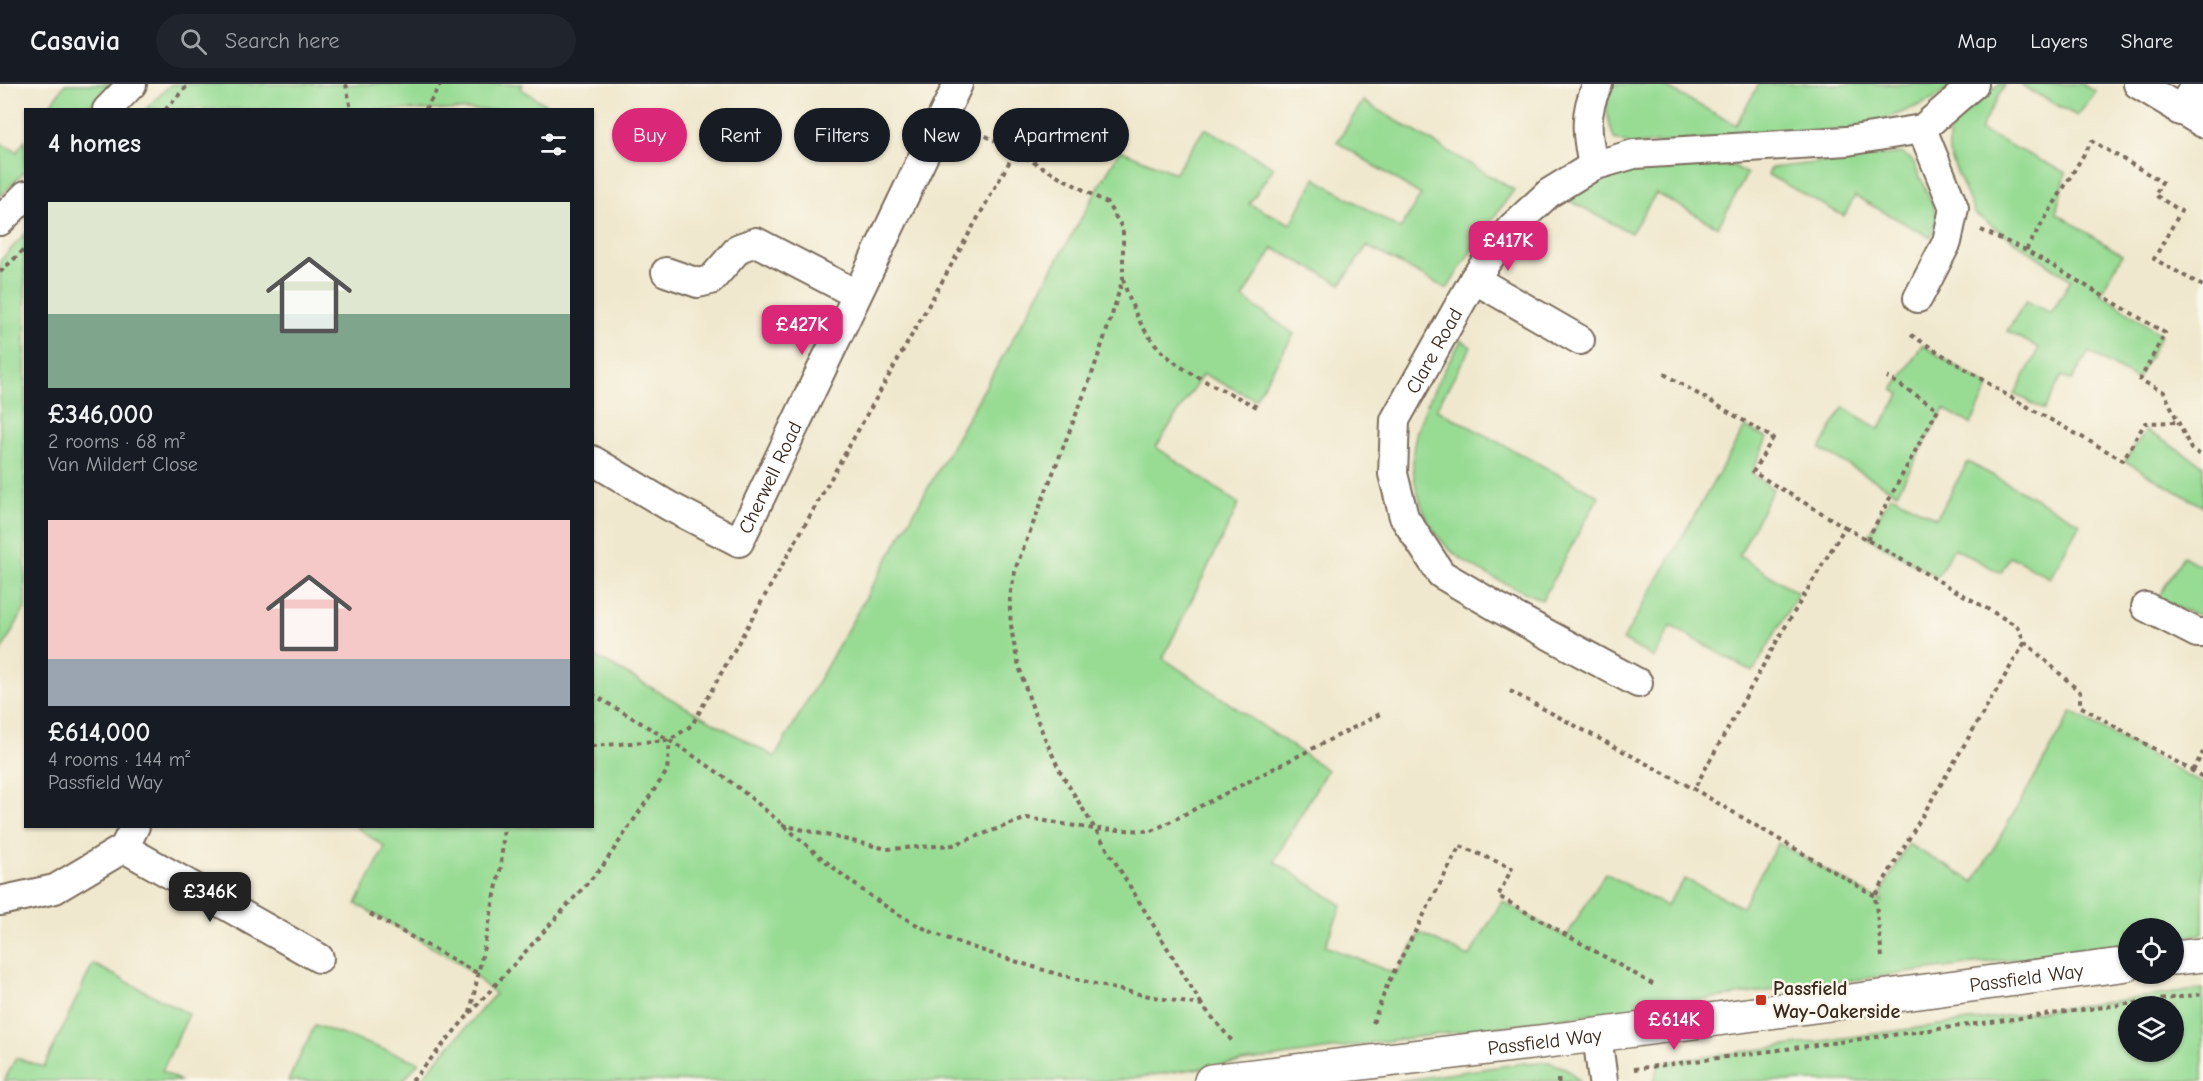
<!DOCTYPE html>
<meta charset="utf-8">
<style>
body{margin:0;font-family:"Comic Neue",sans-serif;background:#20242c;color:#f1f3f6;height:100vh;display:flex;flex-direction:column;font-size:22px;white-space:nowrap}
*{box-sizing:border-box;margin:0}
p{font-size:20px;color:#9ea1a6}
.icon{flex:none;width:33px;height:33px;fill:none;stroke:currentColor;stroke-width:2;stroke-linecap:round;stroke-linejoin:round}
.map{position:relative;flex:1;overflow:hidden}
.sheet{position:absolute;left:24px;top:24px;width:570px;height:720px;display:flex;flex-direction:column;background:#171b24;border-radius:0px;box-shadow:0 2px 4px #0004}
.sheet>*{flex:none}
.banner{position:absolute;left:612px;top:24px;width:570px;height:54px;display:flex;gap:12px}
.fabs{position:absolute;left:2118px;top:834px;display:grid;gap:12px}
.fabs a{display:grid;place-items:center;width:66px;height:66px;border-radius:50%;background:#171b24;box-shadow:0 2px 4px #0004;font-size:30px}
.price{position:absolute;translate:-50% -51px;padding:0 14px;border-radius:12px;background:#db2777;color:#fff;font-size:20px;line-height:39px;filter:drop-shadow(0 2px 3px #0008)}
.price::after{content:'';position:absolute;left:50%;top:36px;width:18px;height:14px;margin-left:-9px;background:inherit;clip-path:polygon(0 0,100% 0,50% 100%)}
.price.current{background:#222;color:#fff}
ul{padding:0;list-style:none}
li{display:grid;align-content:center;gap:12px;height:318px;padding:0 24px}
li span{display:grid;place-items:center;height:186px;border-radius:0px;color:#555}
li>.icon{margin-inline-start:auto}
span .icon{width:108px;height:108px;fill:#fffc;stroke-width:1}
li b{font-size:26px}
h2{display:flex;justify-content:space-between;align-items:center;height:72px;padding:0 24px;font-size:26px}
.tag{padding:0 21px;border-radius:27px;background:#171b24;box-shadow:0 2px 4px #0004;font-size:21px;line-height:54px}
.tag.current{background:#db2777;color:#fff}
header{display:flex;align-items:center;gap:36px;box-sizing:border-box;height:84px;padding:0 30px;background:#171b24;border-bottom:2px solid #363941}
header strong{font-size:28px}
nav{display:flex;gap:33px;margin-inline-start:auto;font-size:21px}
.search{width:420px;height:54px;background:#20242c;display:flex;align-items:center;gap:15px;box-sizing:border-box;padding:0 21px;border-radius:33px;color:#9ea1a6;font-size:22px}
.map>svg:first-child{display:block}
.green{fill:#98dc94;stroke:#6a8359;stroke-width:1.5;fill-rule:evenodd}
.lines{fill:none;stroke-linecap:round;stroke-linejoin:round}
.minor-casing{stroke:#7a6c5c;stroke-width:32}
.tertiary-casing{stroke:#7a6c5c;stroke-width:36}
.path{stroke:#7a6c5c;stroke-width:4;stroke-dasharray:4.5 4.5;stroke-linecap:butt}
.minor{stroke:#fff;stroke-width:28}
.tertiary{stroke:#fff;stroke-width:33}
.poi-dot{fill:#c8321e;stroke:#fbf7ec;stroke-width:2}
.labels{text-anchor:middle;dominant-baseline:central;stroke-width:5;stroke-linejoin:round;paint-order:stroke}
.street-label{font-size:20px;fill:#3b2a1e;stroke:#fbf7ec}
.poi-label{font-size:20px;font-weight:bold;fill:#3b2a1e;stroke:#fbf7ec;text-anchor:start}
</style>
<header>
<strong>Casavia</strong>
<div class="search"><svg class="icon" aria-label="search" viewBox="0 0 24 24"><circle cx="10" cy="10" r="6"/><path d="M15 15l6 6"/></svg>Search here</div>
<nav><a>Map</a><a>Layers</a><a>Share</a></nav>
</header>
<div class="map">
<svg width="2203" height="997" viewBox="0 0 2203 997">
<rect width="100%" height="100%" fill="#fbf7ec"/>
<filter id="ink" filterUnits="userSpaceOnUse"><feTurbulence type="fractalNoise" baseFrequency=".0167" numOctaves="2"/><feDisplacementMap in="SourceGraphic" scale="12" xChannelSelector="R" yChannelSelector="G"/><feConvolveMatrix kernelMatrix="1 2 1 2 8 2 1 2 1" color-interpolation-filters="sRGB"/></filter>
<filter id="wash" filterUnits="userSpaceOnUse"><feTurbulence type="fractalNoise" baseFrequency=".008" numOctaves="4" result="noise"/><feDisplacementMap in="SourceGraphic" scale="24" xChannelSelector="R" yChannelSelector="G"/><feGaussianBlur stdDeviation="1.35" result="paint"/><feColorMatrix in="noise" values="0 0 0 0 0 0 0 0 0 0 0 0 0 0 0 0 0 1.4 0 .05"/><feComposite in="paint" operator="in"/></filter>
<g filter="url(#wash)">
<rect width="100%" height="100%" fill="#f0e8ce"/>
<g class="green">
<path d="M65,0H112L86,25H47Z"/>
<path d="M171,0H523L520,4L548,22L547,26L146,25Z"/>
<path d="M1612,0H1660L1736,41L1759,0H1953L1934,15L1862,45L1631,61L1614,55C1608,36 1603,19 1612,0Z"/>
<path d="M1999,0H2005L1980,46L2066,89L2056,129L2122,171L2101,209L2161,251L2137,296L2089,268L2072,296L2062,292L2044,326L2015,310L2039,264L2007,247L2026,217L2051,229L2071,196L1975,130L1949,69V51L1956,37Z"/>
<path d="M2019,0H2081L2096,8L2077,32Z"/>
<path d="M1363,17L1514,106L1483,148L1447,205L1367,162L1341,200L1273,164L1243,214L1294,250L1255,315L1203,290L1156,363L1239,420L1163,574L1327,686L1274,777L1342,821L1325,862L1396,890L1420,849L1469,873L1502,817L1566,853L1605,789L1666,822L1685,795L1742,823L1778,759L1882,818V807L1908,760L1974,798L2072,628L2203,700V850L2174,854V844H2128V860L1372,959L1112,997H419L495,910L460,879L356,820L385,763L356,743L592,742L593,571L775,673L1120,66L1175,89L1205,44L1274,83L1249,120L1291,140L1315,94L1400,145L1421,111L1337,58Z"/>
<path d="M25,56V87L0,112V59L17,68Z"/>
<path d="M1902,69L1913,77L1937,132L1931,154L1855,112L1844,132L1768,91L1771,84Z"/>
<path d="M1734,82L1747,90L1718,143L1656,109L1631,149L1568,116L1599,98L1650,84Z"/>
<path d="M25,150V524L0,569V177Z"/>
<path d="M1461,256L1471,263L1436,325L1599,412L1542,516C1514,503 1485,492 1460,474C1425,449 1405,393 1416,351C1425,317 1445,287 1461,256Z"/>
<path d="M1922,261L1989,303L1971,340L1944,325L1897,409L1820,365L1843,323L1879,345L1900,310L1893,306Z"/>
<path d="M1745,343L1767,354L1751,390L1773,405L1739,472L1798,509L1753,588L1671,542L1654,574L1623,556Z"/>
<path d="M2146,346L2203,381V423L2125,377Z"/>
<path d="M1968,378L2080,439L2050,494L2010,472L2001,489L1954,464L1937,493L1868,453L1891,411L1936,434Z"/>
<path d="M2183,472L2203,483V532L2183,526L2158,514Z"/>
<path d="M93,880L189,930L162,987L180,997H4L16,974L44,983Z"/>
<path d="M2203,905V997H1653L1660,979ZM2128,922H2174V968H2128Z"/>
<path d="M315,941L419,978L403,997H288Z"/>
<path d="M1549,978L1567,985L1579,997H1398L1524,979Z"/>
</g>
</g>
<g filter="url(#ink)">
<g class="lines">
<defs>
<g id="minor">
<path d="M2138,0L2203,39"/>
<path d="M107,26L132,0"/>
<path d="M2180,27L2196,0"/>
<path d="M1593,82C1587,52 1583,29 1598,0"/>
<path d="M0,137L26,111"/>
<path d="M666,188L698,199L711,196L739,164L756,158L856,210"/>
<path d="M1474,195L1580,256"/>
<path d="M1918,214L1947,158L1954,124L1922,45"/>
<path id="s1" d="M592,376L669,422L739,458L958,0"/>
<path d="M2146,523L2197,549H2203"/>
<path id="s2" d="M1638,599L1497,523L1441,490L1404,433L1393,390L1395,336L1474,195L1511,144L1549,109L1593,82L1634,70L1847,57L1922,45L1974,0"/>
<path d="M124,764L319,874"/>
<path d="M0,817L55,805L124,764L135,742"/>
<path d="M1597,951L1603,997"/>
</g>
<g id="tertiary">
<path d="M2174,874L2203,871"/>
<path id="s3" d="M1211,997L1597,951L2128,880"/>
</g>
</defs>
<use href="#minor" class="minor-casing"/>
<use href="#tertiary" class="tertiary-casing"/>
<g class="path">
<path d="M346,0L351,26"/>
<path d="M165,26L189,0"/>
<path d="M425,26L441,0"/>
<path d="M970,43L1107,119L1123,145V194L1112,231L1092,290L1016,483C1014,493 1011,504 1010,515C1008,571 1037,639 1061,689L1202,921"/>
<path d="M1981,146L2026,166L2165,249L2140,296L2164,308L2191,365L2203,372"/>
<path d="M2026,166L2092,57L2162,98L2155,111L2181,127L2154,175L2203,202"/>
<path d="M0,188L26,164"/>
<path d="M1123,195C1146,277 1188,288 1257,323"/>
<path d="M1911,251L2010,313L2123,376L2145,339L2178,338"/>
<path d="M1664,290L1773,354L1753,388L1845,443L1778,555L1694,705"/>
<path d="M1845,443L2017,542L2025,558L2080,608V622L2203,693"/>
<path d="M1867,456L1938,325L1887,293"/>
<path d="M1510,607L1694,705L1875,812"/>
<path d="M592,610C638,637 684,664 727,695C789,742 842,799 910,837C938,853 969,862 999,872C1066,894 1132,911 1202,921L1232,957"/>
<path d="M592,662L670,656L692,641L1015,68"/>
<path d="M2193,687L2203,668"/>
<path d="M782,741L887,765L953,761L1027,734L1094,745L1152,747L1380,630"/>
<path d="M370,830L479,890"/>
<path d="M1882,873L1875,812L2025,558"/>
<path d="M470,929L602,783L667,687L670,656"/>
<path d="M1373,939L1388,899L1460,762L1512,784L1498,812L1656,902"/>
<path d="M1634,985L2203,910"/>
<path d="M412,997L470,929L501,782L504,742"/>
<path d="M1556,997H1562"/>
</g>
<use href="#minor" class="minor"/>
<use href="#tertiary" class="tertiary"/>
</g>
</g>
<rect class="poi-dot" x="1755" y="910" width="12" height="12" rx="3"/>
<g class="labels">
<g class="street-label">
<text stroke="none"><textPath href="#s2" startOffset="471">Clare Road</textPath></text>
<text stroke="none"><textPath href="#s1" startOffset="240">Cherwell Road</textPath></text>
<text stroke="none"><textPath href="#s3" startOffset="822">Passfield Way</textPath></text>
<text stroke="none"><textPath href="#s3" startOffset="336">Passfield Way</textPath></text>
</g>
<g class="poi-label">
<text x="1773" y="904">Passfield<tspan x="1773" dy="23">Way-Oakerside</tspan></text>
</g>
</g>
</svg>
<div class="fabs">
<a><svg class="icon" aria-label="locate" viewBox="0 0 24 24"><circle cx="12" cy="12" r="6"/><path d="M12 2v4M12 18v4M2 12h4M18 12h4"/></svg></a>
<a><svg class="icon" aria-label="layers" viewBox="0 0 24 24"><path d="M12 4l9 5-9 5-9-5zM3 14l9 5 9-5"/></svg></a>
</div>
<b class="price" style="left:1508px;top:188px">£417K</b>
<b class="price" style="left:802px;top:272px">£427K</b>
<b class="price current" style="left:210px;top:839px">£346K</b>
<b class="price" style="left:1674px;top:967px">£614K</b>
<div class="banner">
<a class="tag current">Buy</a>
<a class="tag">Rent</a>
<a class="tag">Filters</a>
<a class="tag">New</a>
<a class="tag">Apartment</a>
</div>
<section class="sheet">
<h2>4 homes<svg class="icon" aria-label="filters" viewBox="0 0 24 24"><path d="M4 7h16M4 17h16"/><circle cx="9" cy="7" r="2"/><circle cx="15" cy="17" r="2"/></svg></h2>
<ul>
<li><span style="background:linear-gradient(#dfe7d0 60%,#7fa58c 0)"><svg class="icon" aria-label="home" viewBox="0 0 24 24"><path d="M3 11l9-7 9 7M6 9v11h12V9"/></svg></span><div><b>£346,000</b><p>2 rooms · 68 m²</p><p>Van Mildert Close</p></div></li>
<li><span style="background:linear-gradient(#f6c9c9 75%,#9aa5b1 0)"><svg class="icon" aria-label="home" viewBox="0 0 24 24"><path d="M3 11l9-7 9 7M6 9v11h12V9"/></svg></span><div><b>£614,000</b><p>4 rooms · 144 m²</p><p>Passfield Way</p></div></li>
</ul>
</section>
</div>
